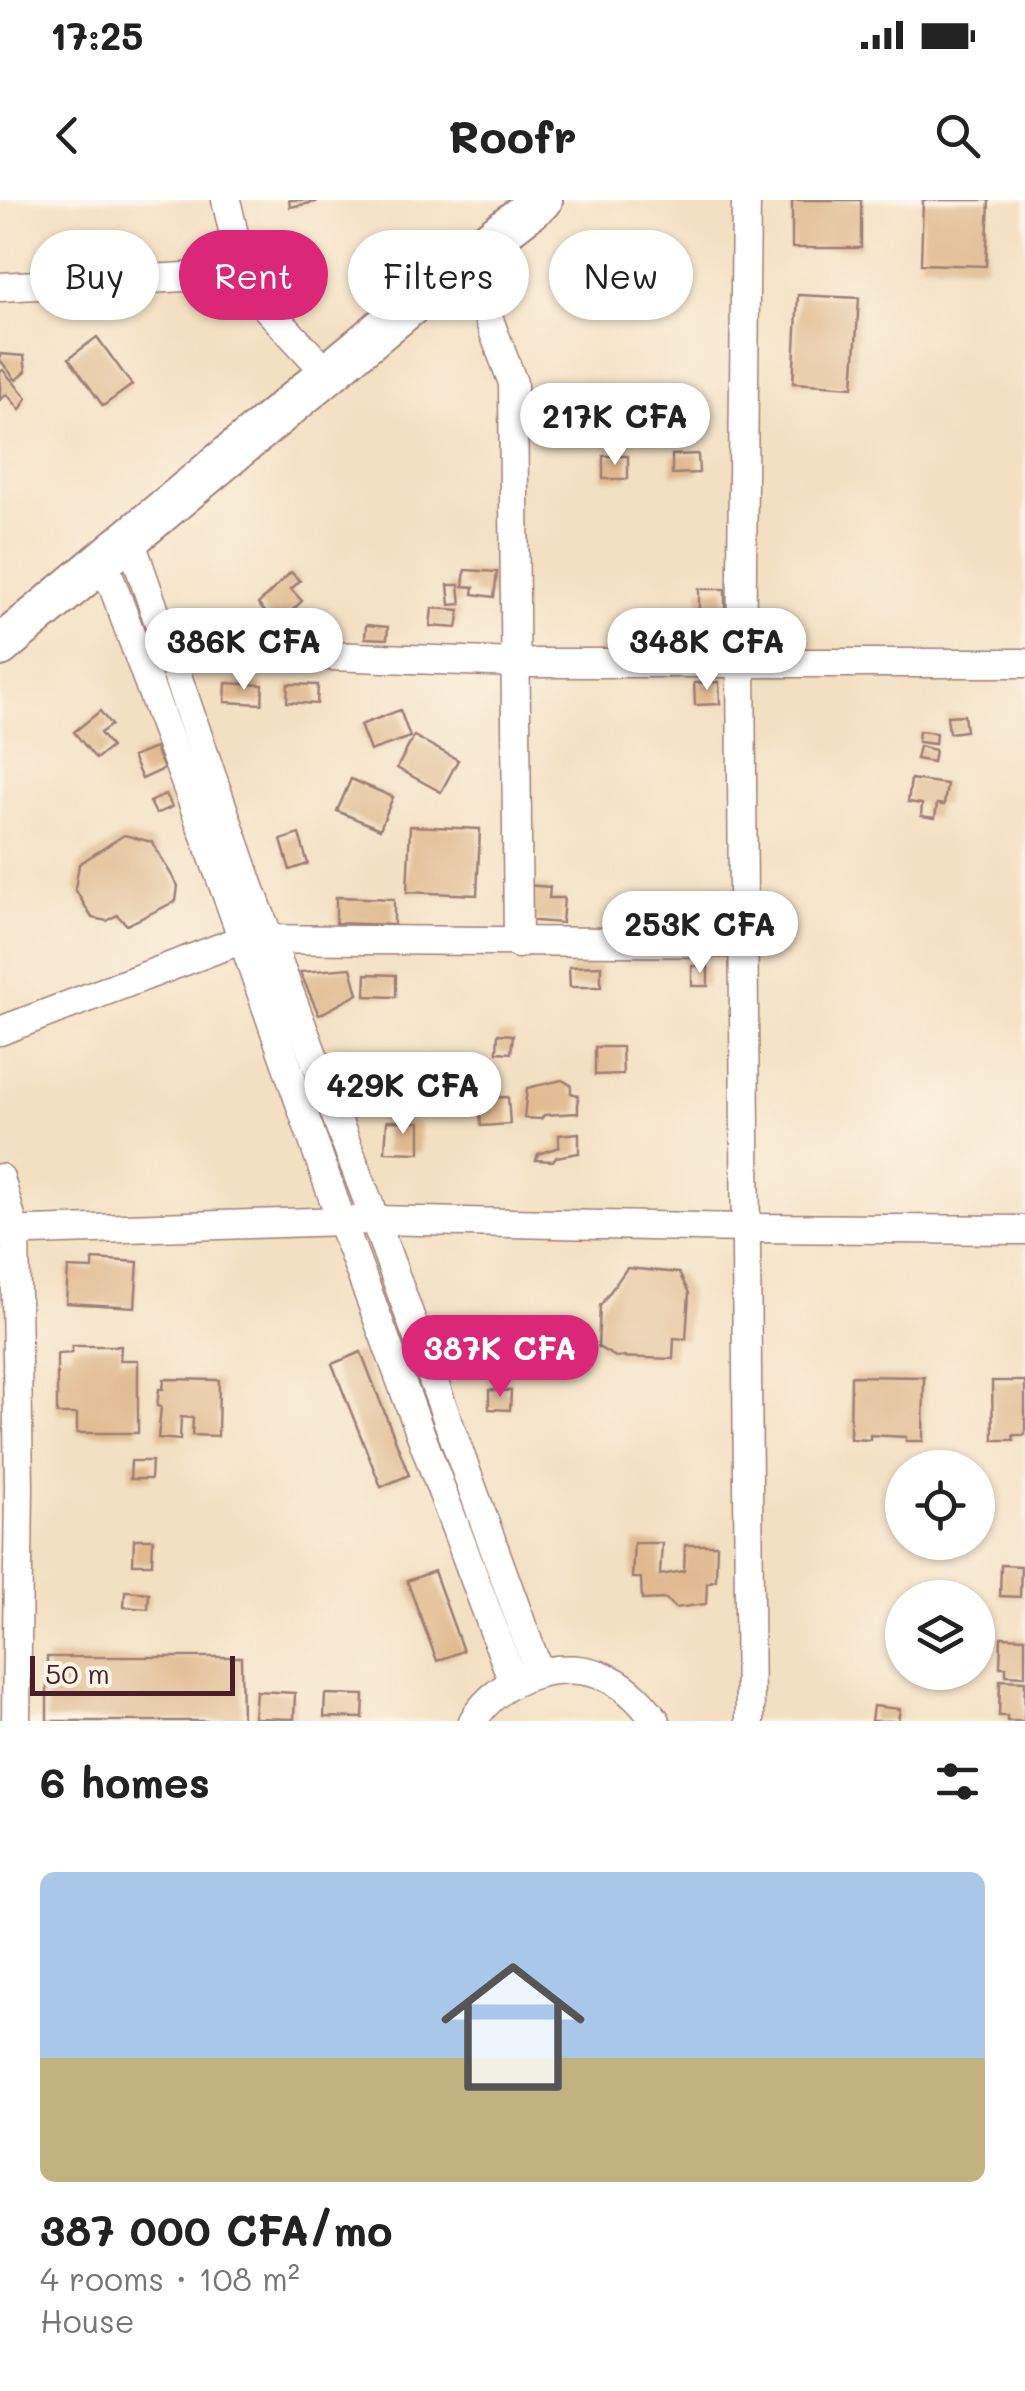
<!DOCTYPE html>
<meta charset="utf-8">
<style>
body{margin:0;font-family:Mali,sans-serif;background:#f6f6f6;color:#222;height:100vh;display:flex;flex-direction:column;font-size:38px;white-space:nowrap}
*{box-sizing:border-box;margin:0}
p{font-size:32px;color:#767676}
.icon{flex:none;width:55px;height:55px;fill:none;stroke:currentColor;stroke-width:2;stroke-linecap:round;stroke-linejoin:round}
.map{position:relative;height:1521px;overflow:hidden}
.panel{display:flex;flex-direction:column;background:#fff;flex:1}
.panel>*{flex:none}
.top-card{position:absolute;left:30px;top:30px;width:965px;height:90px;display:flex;gap:20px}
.tools{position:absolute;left:885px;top:1250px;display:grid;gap:20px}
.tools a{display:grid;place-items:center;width:110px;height:110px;border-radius:50%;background:#fff;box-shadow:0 2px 8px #0004;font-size:50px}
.scale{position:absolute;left:30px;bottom:25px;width:205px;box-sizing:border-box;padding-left:10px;border:5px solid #4a1f2b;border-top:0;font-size:28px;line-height:35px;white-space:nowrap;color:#4a1f2b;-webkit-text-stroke:8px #fcf5e5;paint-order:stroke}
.price{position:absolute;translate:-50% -85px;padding:0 22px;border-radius:35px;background:#fff;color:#222;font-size:32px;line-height:65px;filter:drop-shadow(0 2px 5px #0008)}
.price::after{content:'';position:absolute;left:50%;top:60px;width:30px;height:22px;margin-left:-15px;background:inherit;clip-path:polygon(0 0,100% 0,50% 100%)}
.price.current{background:#db2777;color:#fff}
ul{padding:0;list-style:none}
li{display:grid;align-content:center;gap:20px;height:530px;padding:0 40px}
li+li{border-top:2px solid #e0e0e0}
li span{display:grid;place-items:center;height:310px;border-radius:15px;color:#555}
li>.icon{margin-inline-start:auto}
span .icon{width:180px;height:180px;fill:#fffc;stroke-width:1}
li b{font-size:42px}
h2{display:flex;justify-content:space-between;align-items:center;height:120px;padding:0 40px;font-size:42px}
.pill{padding:0 35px;border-radius:45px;background:#fff;box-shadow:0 2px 8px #0004;font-size:35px;line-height:90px}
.pill.current{background:#db2777;color:#fff}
.status{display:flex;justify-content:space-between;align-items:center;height:70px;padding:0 50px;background:#fff;direction:ltr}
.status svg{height:28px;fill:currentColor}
header{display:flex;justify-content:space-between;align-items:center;height:130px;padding:0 40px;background:#fff;font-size:45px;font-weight:700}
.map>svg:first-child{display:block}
.building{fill:#e0b990}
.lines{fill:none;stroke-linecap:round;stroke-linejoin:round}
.minor-casing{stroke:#9e7f76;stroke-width:31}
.highway-casing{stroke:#9e7f76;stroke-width:44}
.minor{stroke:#fff;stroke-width:28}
.highway{stroke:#fff;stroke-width:40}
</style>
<div class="status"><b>17:25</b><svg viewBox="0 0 49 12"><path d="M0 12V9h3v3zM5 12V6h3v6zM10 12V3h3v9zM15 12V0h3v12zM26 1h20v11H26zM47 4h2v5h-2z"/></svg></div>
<header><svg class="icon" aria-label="back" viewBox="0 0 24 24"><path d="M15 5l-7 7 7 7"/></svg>Roofr<svg class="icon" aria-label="search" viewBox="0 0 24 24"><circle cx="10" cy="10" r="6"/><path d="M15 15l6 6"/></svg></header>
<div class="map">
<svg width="1025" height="1521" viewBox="0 0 1025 1521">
<rect width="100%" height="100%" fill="#fcf5e5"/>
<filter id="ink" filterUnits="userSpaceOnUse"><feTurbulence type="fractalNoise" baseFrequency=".01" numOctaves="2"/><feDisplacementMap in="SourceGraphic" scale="20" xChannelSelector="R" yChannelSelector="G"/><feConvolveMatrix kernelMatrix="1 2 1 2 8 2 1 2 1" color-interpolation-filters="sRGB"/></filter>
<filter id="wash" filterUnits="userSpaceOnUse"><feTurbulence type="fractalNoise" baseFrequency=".0048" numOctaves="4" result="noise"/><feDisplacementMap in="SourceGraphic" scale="40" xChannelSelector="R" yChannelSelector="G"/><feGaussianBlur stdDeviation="2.25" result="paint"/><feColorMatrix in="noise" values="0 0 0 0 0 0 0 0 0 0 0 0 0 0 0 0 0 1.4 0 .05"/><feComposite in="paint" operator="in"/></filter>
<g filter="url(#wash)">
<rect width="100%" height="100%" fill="#f3dfc1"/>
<g id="blocks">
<g class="building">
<path d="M289,0H316V2L290,7Z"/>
<rect x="792" y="0" width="69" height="48"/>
<path d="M923,0H989L986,66L921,64Z"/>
<path d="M798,95L859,98L853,187L793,183Z"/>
<path d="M97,137L132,185L103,206L69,158Z"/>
<path d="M0,154L24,156L26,171L16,180L0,160Z"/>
<path d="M3,170L27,198L20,210L7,194L0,200V172Z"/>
<path d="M698,254L699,273L672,274V255Z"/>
<rect x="603" y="256" width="25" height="23"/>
<path d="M465,370L497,372L494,397L473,394L474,387L463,386Z"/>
<path d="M291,372L300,381L291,389L302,401L277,425L258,404Z"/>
<path d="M448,385H459L461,404L450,405Z"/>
<rect x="699" y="389" width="26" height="26"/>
<path d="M432,408L460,410L457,428L430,426Z"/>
<path d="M366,425L388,427L387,439L365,438Z"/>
<path d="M719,482L720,504L695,505L694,483Z"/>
<path d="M226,483L263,485L262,504L225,502Z"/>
<path d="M288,484L318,485L317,504L287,502Z"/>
<path d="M400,510L410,537L370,551L360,525Z"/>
<path d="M100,511L111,525L100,533L111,547L96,559L74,532Z"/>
<path d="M964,515L966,531L949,533L947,516Z"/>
<path d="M919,531L936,533L935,544L918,542Z"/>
<path d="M414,536L458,560L441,592L397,568Z"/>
<path d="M919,546L935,550L933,562L916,559Z"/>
<path d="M155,548L164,569L142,579L132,557Z"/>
<path d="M351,579L393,597L380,629L337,611Z"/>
<path d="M911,579L947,584L944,605L937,604L935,618L921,616L922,604L908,602Z"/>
<path d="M166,594L172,607L156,614L150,602Z"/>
<path d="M410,626L480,629L477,695L407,692Z"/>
<path d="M299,634L308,664L290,670L281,640Z"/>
<path d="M124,635L152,642L178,686L176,701L127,725L117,715L107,721L92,718L75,689L79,664Z"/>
<path d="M526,685L550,687L549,698H564L562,723L523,720Z"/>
<path d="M336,697L394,699V725L336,723Z"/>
<path d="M601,766V787H570L569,767Z"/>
<rect x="692" y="766" width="16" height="20"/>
<path d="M351,768L358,794L319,815L300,772Z"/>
<path d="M366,774L396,775V797L365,796Z"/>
<path d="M498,834L513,835L511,853L497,852Z"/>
<path d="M595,847H622L623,874L595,875Z"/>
<path d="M562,880L571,885V893L578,895V913L544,915L541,919L524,918L527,888Z"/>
<path d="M508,897L510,924L481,926L479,898Z"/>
<path d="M387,921L420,922V953L385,952Z"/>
<path d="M579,933V953L556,957L553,961L536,960L538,954L559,947V935Z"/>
<path d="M93,1059L138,1062L135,1107L66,1103L68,1068L93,1069Z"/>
<path d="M627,1068L679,1073L689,1093L686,1139L674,1138L673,1159L616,1157L598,1147L600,1106Z"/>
<path d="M72,1146H121L120,1160H138V1233H77V1214H57V1154L72,1153Z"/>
<path d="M361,1152L409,1275L381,1287L332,1164Z"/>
<path d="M851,1176L924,1177L923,1241H906V1237L870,1235V1240L850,1239Z"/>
<path d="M164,1179L219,1180L218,1236L192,1235L193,1218L181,1217L180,1240L158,1238L161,1207L157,1206L159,1189H163Z"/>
<path d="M992,1181H1025V1235H1013L1014,1240H993Z"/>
<path d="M489,1190L511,1191L510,1210L489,1209Z"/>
<path d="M131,1261H152L151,1279H130Z"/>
<path d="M134,1339H153L152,1364H133Z"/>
<path d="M634,1343H662L660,1375L684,1371L685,1345H717L716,1380L707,1383L706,1404L675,1408L666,1399L642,1400L641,1378H632Z"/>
<path d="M1001,1365L1021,1366L1020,1397L1000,1396Z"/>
<path d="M434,1371L463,1451L437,1461L407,1381Z"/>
<path d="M125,1391L149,1393L148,1409L124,1407Z"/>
<path d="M1001,1437L1025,1438V1476L1006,1475V1467H1000Z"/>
<path d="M47,1457H241L242,1521H47Z"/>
<path d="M1000,1480L1025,1481L1024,1521H1007V1516H999Z"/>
<path d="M256,1491L295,1493L294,1519L254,1518Z"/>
<path d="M325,1494L364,1495L363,1518L324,1517Z"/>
<path d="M873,1506L900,1509L898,1521H871Z"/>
</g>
</g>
</g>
<g filter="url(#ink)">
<use href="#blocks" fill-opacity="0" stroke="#9e7f76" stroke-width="2.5"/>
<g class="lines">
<defs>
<g id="minor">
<path d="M226,0L246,86L329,175"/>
<path d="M746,0L741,462L750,1521"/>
<path d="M466,59L513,183L518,744"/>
<path d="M0,87L241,74"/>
<path d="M130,339L251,690L375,1020L539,1472"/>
<path d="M104,362L232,709L342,1023L513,1482"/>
<path d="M156,455L169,450L517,463H1025"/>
<path d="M0,831L243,739L743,743"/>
<path d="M0,978L15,1032L19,1287L16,1521"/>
<path d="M0,1032L375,1020L744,1028L1025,1030"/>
<path d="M473,1521C499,1476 563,1456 610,1479C630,1489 643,1504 656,1521"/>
</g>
<path id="highway" d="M0,446L466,59L542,0"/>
</defs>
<use href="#minor" class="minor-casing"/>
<use href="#highway" class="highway-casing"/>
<use href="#minor" class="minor"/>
<use href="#highway" class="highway"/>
</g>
</g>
</svg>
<div class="tools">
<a><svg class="icon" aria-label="locate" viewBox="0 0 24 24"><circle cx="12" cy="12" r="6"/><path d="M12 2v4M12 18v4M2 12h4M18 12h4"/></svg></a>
<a><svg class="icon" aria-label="layers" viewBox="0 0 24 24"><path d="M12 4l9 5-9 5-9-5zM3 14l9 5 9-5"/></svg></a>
</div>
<div class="scale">50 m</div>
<b class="price" style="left:615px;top:268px">217K CFA</b>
<b class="price" style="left:244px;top:493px">386K CFA</b>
<b class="price" style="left:707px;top:493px">348K CFA</b>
<b class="price" style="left:700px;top:776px">253K CFA</b>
<b class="price" style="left:403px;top:937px">429K CFA</b>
<b class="price current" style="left:500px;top:1200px">387K CFA</b>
<div class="top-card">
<a class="pill">Buy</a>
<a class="pill current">Rent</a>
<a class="pill">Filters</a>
<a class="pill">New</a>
</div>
</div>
<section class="panel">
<h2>6 homes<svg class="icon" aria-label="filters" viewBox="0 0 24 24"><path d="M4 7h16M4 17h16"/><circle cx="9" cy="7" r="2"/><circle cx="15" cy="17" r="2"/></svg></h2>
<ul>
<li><span style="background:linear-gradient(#a9c7e8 60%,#c2b280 0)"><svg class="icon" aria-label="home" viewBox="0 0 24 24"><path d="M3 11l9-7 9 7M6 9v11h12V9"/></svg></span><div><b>387 000 CFA/mo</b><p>4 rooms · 108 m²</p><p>House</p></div></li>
</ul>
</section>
